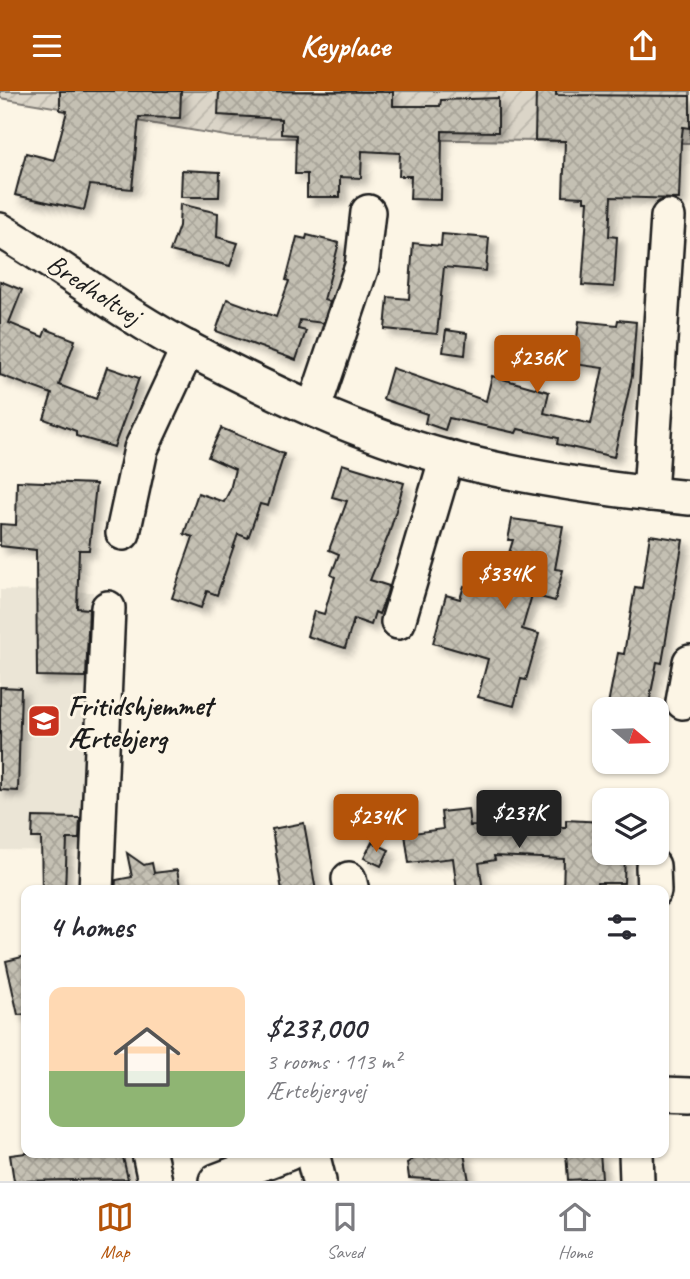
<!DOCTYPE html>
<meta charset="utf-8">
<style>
body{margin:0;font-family:Caveat,sans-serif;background:#f2f2f3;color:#2b2b33;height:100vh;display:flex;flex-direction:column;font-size:26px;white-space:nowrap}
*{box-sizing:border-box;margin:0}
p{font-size:23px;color:#7c7c81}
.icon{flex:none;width:38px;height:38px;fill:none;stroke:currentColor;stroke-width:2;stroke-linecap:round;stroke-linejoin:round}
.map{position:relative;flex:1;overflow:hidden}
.drawer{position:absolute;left:21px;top:794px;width:648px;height:273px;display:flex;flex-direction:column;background:#fff;border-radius:14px;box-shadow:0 2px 5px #0004}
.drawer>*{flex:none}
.needle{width:46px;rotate:109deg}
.buttons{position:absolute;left:592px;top:606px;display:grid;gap:14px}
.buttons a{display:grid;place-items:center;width:77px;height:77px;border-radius:14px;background:#fff;box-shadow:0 2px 5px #0004;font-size:35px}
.price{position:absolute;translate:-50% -60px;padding:0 16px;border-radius:7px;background:#b45309;color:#fff;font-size:23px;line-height:46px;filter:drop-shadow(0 2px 4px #0008)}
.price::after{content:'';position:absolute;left:50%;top:42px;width:21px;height:16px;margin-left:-10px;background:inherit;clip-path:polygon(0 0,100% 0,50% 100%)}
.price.current{background:#222;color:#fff}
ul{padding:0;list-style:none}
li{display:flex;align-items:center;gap:21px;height:175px;padding:0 28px}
li span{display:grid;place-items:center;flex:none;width:196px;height:140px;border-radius:14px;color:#555}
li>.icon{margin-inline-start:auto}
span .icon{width:84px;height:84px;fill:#fffc;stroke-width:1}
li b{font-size:30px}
h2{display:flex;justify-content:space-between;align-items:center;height:84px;padding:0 28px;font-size:30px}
header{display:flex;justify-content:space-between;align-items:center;height:91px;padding:0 28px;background:#b45309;color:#fff;font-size:32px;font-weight:700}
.menu{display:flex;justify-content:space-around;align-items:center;height:98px;border-top:2px solid #e1e1e2;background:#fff;font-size:19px;color:#7c7c81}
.menu a{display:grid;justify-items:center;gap:4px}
.menu .current{color:#b45309}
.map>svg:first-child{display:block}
.built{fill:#ebe5d6}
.garden{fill:url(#garden-furrows);stroke:#7c7872;stroke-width:2}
.building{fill:url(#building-cross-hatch);stroke:#1c1c1c;stroke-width:2;filter:url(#shadow)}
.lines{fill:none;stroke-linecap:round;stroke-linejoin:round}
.minor-casing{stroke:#1c1c1c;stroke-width:38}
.minor{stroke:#fcf5e5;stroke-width:33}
.labels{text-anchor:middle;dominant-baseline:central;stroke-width:6;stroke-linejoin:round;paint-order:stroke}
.street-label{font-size:28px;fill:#1c1c1c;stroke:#fcf5e5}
.poi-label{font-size:28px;font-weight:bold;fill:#1c1c1c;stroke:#fcf5e5;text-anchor:start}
</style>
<header><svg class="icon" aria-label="menu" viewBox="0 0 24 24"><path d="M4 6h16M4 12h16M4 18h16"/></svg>Keyplace<svg class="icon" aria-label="share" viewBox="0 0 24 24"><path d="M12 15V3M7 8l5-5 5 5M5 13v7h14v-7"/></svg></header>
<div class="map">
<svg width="690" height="1090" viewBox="0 0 690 1090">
<defs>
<pattern id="garden-furrows" width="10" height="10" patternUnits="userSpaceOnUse" patternTransform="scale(1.75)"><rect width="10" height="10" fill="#dbd5c8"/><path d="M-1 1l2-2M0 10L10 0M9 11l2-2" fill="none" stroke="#bbb6ab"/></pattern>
<pattern id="building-cross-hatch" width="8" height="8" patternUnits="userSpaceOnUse" patternTransform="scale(1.75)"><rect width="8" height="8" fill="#c4c0b3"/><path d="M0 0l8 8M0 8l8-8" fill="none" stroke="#a8a499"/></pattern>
<filter id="shadow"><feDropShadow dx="6" dy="6" stdDeviation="3.5" flood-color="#0004"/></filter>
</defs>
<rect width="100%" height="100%" fill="#fcf5e5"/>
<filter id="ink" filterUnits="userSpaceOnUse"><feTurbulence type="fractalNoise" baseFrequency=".0143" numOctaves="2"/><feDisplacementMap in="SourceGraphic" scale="14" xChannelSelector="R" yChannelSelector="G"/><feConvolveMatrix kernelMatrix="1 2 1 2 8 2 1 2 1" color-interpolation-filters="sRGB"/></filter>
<g filter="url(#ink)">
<path class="built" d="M0,499L93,501L83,760L0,759Z"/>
<path class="garden" d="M0,0H690V52L232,46L0,7Z"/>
<g class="building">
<path d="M60,0H181L180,27L139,26L132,98L90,94L84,119L15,104L26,62L54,69L67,20L60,19Z"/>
<path d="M219,0L393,1V15H440L441,9L498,7V41L442,40L441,109L410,108L411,85H399L400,62L362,60L361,87L340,86V106H307V83H295L296,44L281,43V28L218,24Z"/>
<path d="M536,0H556V4L690,5V37L683,36L681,51L679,108L611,106L609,145L617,146L614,196L582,194L588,110H584V106L563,105L565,50L535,49Z"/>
<path d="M182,79L220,81L219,106H181Z"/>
<path d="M180,113L218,122L217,146L238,152L230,175L170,160L179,135Z"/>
<path d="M442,143L489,147L486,180L444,176L437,243L385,238L388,206L409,208L413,152L441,155Z"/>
<path d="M307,144L339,152L324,209L330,211L323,232L300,229L298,238L306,240L296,269L216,240L227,208L276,226L289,190L286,189L297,146L306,148Z"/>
<path d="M0,190L22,199L9,232L43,246L46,238L75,249L59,294L96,308L107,276L139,287L114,356L76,345V340L44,328L52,303L0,284Z"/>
<path d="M618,229L636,231L632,285L614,366L557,353L558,347L518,338L516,342L449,327L445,339L425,332L427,323L383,308L392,277L486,310L492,285L549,301L544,322L591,333L603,277L574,273L579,230L617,234Z"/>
<path d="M446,239L467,242L465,264L443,261Z"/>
<path d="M221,337L284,363L268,415L260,413L248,447L238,443L217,504L207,500L201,517L172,507L193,446L184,443L198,402L224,411L230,399L235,378L208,366Z"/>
<path d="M342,373L404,392L389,443L370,489L389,495L385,508L379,523L375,521L371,534L354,528L345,557L307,545L314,520L324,523L335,486L331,484L339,463L329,459L347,410L332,406Z"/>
<path d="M17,390L96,393L89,459H79L77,517L89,518L86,586L37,585L36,459L0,455V433L16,434Z"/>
<path d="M512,428L563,435L555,478L563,479L555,510L532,504L522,538L539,543L526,589L521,588L514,615L478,606L488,568L433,552L446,504L460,508L464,495L496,504L513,449H508Z"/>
<path d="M650,444L683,449L662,572L657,571L648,618H607L618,562L624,563L635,496L642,497Z"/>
<path d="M0,596L21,597L18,700L0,699Z"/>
<path d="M468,718L470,735L566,736V729L604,731V761H625L624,792H597L596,800H563L564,768L494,765L495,769L479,772L483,800H457L453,767L409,772L405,743L443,738L441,721Z"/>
<path d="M33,726L80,727L79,748H67L65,800H42L41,747H32Z"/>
<path d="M304,732L316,800H282L272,738Z"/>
<path d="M372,751L389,759L381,775L364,767Z"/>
<path d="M127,762L144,774L152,772L154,782L177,779L181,800H115L116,789L132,786Z"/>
<path d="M26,865V923L18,924L6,870Z"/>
<path d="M26,1062H122L128,1088L14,1090L10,1064Z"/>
<path d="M436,1062H464L469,1090L409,1087L407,1072L417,1065Z"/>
<path d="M566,1062H600L602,1087L568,1089Z"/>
</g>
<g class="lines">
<defs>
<g id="minor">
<path d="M0,139C64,177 123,223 189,258C271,301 360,344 449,367C528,388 609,399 690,407"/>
<path d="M314,317L362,175L368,121"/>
<path d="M650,403L668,126"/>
<path d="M123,442L141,358L188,257"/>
<path d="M398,531L447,366"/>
<path d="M683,611L690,571"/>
<path d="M653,775L654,800"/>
<path d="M349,788L352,800"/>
<path d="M96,800L108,517"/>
<path d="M663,1003L690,1004"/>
<path d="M149,1062L155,1090"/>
<path d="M312,1062L319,1090"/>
<path d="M636,1062L637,1090"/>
<path d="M216,1090L289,1062"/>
</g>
</defs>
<use href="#minor" class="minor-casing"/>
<use href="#minor" class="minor"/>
</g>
</g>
<defs>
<symbol id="school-square" viewBox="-11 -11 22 22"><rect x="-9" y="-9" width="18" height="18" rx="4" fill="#c8321e" stroke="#fcf5e5"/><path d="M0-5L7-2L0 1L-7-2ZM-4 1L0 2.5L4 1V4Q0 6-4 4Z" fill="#fff"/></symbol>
</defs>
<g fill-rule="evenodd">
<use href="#school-square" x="25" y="611" width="38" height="38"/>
</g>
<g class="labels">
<g class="street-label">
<text transform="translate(94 198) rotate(33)">Bredholtvej</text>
</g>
<g class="poi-label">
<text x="68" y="614">Fritidshjemmet<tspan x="68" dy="32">Ærtebjerg</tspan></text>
</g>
</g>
</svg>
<div class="buttons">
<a><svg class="needle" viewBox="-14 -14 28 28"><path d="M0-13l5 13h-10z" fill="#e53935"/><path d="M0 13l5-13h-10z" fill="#7c7c81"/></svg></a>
<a><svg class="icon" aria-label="layers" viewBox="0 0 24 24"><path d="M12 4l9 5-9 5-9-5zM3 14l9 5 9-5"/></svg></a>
</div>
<b class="price" style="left:537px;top:304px">$236K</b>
<b class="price" style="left:505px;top:520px">$334K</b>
<b class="price current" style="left:519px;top:759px">$237K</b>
<b class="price" style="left:376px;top:763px">$234K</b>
<section class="drawer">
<h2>4 homes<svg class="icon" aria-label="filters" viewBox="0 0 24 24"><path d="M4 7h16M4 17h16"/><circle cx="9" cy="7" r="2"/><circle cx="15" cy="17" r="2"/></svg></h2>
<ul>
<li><span style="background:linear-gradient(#ffd9b3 60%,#8fb573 0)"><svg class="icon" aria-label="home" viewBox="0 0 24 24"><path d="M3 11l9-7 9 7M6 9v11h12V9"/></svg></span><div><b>$237,000</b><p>3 rooms · 113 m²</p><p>Ærtebjergvej</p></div></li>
</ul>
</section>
</div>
<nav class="menu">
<a class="current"><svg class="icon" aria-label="map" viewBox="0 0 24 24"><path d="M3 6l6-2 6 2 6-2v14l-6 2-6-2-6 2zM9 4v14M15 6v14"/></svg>Map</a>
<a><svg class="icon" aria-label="saved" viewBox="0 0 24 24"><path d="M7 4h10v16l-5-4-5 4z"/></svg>Saved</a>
<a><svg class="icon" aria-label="home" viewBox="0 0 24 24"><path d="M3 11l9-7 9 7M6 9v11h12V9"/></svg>Home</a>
</nav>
